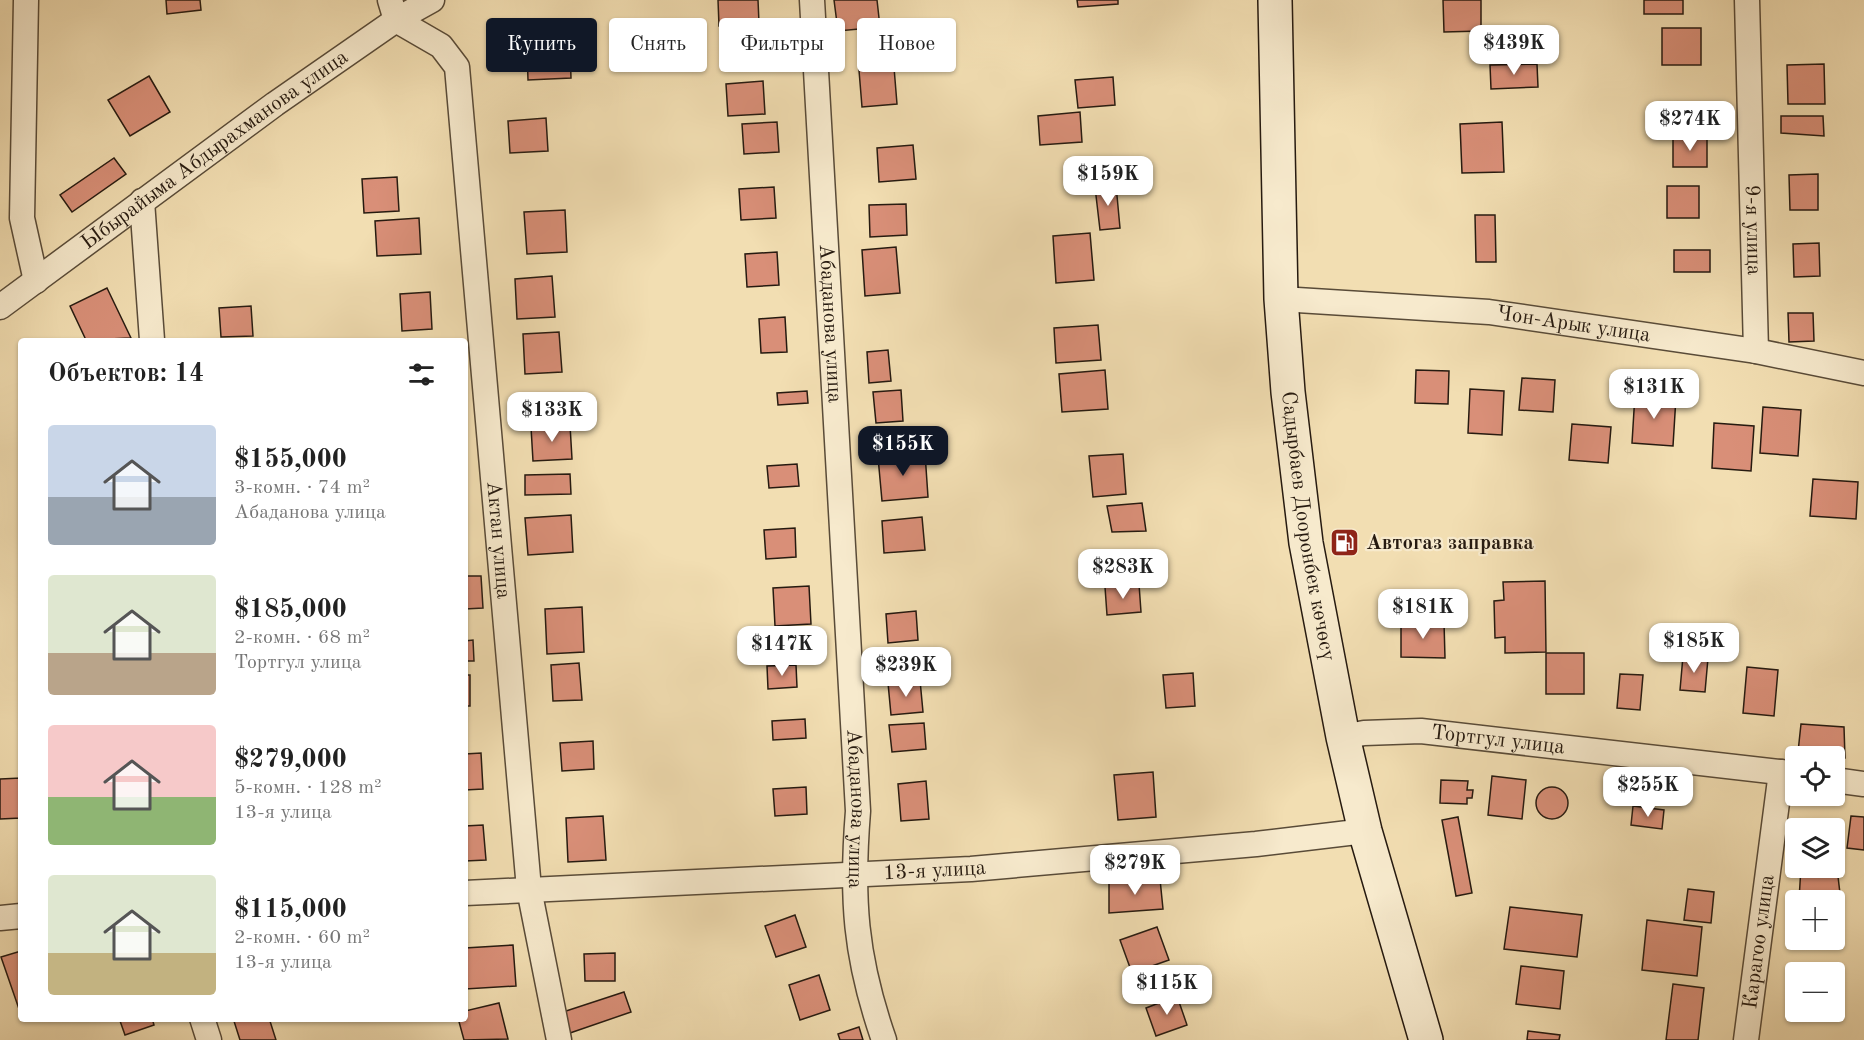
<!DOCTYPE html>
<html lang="ru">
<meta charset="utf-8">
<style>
body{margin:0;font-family:"Old Standard TT",serif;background:#f2f2f2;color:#222;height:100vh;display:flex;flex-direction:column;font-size:22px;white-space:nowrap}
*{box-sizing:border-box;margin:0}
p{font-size:20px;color:#767676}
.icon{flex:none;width:33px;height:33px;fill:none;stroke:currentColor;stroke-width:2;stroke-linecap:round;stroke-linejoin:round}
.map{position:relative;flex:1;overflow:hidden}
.side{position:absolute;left:18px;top:338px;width:450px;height:684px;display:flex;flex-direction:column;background:#fff;border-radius:6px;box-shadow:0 2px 4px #0004}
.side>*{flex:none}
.hud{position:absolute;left:486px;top:18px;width:570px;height:54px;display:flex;gap:12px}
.buttons{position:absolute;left:1785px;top:746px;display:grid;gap:12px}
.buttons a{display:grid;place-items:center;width:60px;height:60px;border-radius:6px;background:#fff;box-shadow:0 2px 4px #0004;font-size:30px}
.price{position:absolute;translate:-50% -51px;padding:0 14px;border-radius:12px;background:#fff;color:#222;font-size:20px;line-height:39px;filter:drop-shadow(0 2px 3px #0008)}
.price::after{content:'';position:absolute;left:50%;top:36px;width:18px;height:14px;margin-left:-9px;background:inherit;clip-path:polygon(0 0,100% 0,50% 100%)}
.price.active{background:#111827;color:#fff}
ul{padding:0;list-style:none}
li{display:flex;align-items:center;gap:18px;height:150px;padding:0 30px}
li span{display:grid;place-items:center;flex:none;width:168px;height:120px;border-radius:6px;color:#555}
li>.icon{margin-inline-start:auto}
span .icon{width:72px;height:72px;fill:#fffc;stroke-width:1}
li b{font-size:26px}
h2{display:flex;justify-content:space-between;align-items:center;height:72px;padding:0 30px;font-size:26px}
.chip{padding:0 21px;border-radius:6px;background:#fff;box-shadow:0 2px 4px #0004;font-size:21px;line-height:54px}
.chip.active{background:#111827;color:#fff}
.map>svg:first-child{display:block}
.building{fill:#d98f78;stroke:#261a10;stroke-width:1.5}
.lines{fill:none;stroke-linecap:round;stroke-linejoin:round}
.street-casing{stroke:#594b38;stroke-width:27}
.secondary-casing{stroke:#261a10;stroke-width:36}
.street{stroke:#f7eacd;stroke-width:24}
.secondary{stroke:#f7eacd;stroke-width:33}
.labels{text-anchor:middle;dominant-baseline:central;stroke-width:4.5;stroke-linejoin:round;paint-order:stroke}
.street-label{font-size:21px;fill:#261a10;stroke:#f7eacd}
.poi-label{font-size:21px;font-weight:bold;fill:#261a10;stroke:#f7eacd;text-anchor:start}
</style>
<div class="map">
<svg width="1864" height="1040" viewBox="0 0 1864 1040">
<rect width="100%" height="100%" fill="#f2deb2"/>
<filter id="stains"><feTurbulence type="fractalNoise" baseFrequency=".00333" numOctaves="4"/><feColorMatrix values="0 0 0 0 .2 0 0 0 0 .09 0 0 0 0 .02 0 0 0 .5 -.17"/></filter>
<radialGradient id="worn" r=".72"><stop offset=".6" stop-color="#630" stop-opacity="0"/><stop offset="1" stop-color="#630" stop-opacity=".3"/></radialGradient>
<g class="building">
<path d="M166,0H200L201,10L167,14Z"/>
<path d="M718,0H758L759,23L719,26Z"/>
<path d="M834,0H877L880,27L838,31Z"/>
<path d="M1077,0H1118V4L1078,7Z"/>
<path d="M1443,0H1481V31L1444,32Z"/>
<rect x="1644" y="0" width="39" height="14"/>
<rect x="1662" y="28" width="39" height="37"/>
<path d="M570,47L571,78L528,80L527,50Z"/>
<path d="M893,55L897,104L862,107L858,58Z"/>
<path d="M1537,64L1538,87L1491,89L1490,65Z"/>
<path d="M1824,64L1825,104H1788L1787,65Z"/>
<path d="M149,76L170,112L130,136L108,100Z"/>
<path d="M1113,77L1115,105L1078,108L1075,80Z"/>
<path d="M763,81L765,114L728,116L726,84Z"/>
<path d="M1080,112L1082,142L1040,145L1038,116Z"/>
<path d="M1781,116H1823L1824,136L1781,133Z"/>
<path d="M546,118L548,151L510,153L508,121Z"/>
<path d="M777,122L779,152L744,154L742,124Z"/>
<path d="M1502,122L1504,172L1462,173L1460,124Z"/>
<rect x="1673" y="137" width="34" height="30"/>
<path d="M913,145L916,179L879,182L877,148Z"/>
<path d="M114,158L126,174L72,212L60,195Z"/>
<path d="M1818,174V210H1790L1789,175Z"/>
<path d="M397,177L399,211L364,213L362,179Z"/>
<path d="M1116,185L1120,228L1100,230L1095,187Z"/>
<rect x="1667" y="186" width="32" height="32"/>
<path d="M774,187L776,218L741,220L739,189Z"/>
<path d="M906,204L907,235L870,237L869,205Z"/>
<path d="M565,210L567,252L527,254L524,212Z"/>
<path d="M1475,215H1495L1496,262H1476Z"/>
<path d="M419,218L421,254L377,256L375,221Z"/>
<path d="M1090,233L1094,280L1056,283L1053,236Z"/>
<path d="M1819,243L1820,276L1794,277L1793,244Z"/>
<path d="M896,247L900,293L865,296L862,250Z"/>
<rect x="1674" y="250" width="36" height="22"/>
<path d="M777,252L779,285L747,287L745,254Z"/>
<path d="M552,276L555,317L517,319L515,279Z"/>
<path d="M107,288L131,338L86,340L70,306Z"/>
<path d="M430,292L432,329L402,331L400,294Z"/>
<path d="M251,306L253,336L221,337L219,308Z"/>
<path d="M1788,313H1813L1814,341L1789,342Z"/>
<path d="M785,317L787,352L761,353L759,319Z"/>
<path d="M1098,325L1101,360L1056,363L1054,328Z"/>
<path d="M559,332L562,372L525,374L523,334Z"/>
<path d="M888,350L891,381L869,383L867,352Z"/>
<path d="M1105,370L1108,409L1062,412L1059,374Z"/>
<path d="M1416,370L1449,371L1448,404L1415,403Z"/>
<path d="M1522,378L1555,380L1553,412L1519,410Z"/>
<path d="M1470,389L1504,391L1502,435L1468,433Z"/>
<path d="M901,390L903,421L876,423L873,392Z"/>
<path d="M807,391L808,403L778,405L777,393Z"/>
<path d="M1635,394L1676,397L1673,446L1632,443Z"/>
<path d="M1763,407L1801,410L1798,456L1760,453Z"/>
<path d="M1714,423L1754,426L1751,471L1712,468Z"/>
<path d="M1572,424L1611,427L1608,463L1569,460Z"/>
<path d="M570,425L572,459L533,461L531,427Z"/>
<path d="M925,453L928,497L882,501L878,457Z"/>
<path d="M1123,454L1126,494L1093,497L1089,456Z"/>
<path d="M797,464L799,486L769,488L767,466Z"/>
<path d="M570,474L571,494L525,495V475Z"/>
<path d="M1813,479L1858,482L1856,519L1810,516Z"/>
<path d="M1142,503L1146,531L1112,532L1107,506Z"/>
<path d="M571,515L573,552L528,555L525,518Z"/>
<path d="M922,517L925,550L884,553L882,521Z"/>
<path d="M795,528L796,557L766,559L764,530Z"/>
<path d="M465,576H481L483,608L465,609Z"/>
<path d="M1545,581L1546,652L1505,653V637L1495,638L1494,601L1504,600L1503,582Z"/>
<path d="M1139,584L1141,612L1107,615L1105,587Z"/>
<path d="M809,586L811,624L775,626L773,588Z"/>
<path d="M582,607L584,652L547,654L545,609Z"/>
<path d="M916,611L918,640L888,643L886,614Z"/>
<path d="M1401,622H1444L1445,658L1401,657Z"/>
<path d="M473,640L474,661H465V641Z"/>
<rect x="1546" y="653" width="38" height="41"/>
<path d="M1683,656L1708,658L1705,692L1680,690Z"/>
<path d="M579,663L582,700L553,701L551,665Z"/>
<path d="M796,665L797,687L768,689L767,666Z"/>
<path d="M1747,667L1778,670L1774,716L1743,713Z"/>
<path d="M1193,673L1195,706L1166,708L1163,675Z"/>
<path d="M1620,674L1643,675L1640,710L1617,708Z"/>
<rect x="465" y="675" width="5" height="31"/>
<path d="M920,680L923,712L891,715L888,683Z"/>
<path d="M805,719L806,738L773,740L772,721Z"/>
<path d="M924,723L926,749L892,752L889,725Z"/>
<path d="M1801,724L1844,727L1845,758L1798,752Z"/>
<path d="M593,741L594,769L562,771L560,743Z"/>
<path d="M481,753L483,789L465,790V754Z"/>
<path d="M1153,772L1156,817L1118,820L1114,775Z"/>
<path d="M1492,776L1526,780L1522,819L1488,815Z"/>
<path d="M21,778V818L0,819V779Z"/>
<path d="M1441,780L1468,781L1467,790H1473L1472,798H1467V804L1440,803Z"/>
<path d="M926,781L929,819L901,821L898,784Z"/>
<path d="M806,787L807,814L775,816L773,789Z"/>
<circle cx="1552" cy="803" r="16"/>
<path d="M1633,806L1664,810L1662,829L1631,825Z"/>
<path d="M603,816L606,860L568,862L566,818Z"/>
<path d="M1851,816L1864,817V850L1847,848Z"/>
<path d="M1458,817L1472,893L1456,896L1442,820Z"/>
<path d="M483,825L486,860L465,861V826Z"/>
<path d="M1801,867L1837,868L1841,902L1799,900Z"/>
<path d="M1160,879L1163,909L1109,913V882Z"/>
<path d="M1688,889L1714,892L1711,923L1684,920Z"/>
<path d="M1510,907L1582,915L1577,957L1504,949Z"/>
<path d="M1794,909L1796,939H1826L1825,947L1790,943Z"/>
<path d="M795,915L806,947L776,957L765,926Z"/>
<path d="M1647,920L1702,927L1697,976L1642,970Z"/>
<path d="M1157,927L1169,960L1132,973L1120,940Z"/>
<path d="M513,945L516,986L465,989V948Z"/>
<path d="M21,951V1008L19,1009L1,957Z"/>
<path d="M615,953V981H585L584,954Z"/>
<path d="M1521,966L1564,971L1560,1009L1516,1004Z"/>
<path d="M819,975L830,1010L800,1020L789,985Z"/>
<path d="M1673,984L1704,988L1698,1040H1666Z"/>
<path d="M624,992L631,1012L570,1033L563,1012Z"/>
<path d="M1177,996L1187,1025L1156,1036L1146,1008Z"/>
<path d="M499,1003L508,1039L464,1040L458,1018H465V1011Z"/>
<path d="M119,1018H152L154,1025L125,1035Z"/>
<path d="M233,1018H269L276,1040H240Z"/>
<path d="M859,1027L863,1040H840L838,1034Z"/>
<path d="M1528,1031L1560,1035L1559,1040H1527Z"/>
</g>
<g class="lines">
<defs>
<g id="street">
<path d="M26,0L22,218L36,281"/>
<path id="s1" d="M390,0L396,20L441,46L457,67L529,889L559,1040"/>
<path id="s2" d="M812,0L858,811C851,898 855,957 884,1040"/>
<path id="s3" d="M1747,0L1756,351"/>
<path d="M142,201L152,340"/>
<path id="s4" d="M1281,299L1489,312L1756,351L1864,373"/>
<path id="s5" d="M0,307L275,104L396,20L432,0"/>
<path id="s6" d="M1343,737L1364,733L1421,731L1796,774"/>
<path d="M1834,780L1864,784"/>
<path id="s7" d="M465,893L971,869L1256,844L1365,831"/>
<path d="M0,918L21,916"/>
<path d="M202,1018L209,1040"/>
<path id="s8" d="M1746,1040L1781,772"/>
</g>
<g id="secondary">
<path id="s9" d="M1275,0L1281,299L1288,392L1306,543L1343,737L1365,831L1426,1040"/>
</g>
</defs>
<use href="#street" class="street-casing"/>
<use href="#secondary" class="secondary-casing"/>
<use href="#street" class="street"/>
<use href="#secondary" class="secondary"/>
</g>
<defs>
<symbol id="fuel-square" viewBox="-11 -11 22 22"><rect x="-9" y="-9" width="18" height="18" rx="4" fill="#8f2418" stroke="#f7eacd"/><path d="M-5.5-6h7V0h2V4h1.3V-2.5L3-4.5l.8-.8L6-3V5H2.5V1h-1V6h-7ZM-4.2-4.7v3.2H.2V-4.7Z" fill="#fff"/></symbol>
</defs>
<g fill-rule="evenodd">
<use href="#fuel-square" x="1328" y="526" width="33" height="33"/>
</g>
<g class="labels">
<g class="street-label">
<text stroke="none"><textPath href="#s5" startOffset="266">Ыбырайыма Абдырахманова улица</textPath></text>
<text stroke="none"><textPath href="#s3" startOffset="230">9-я улица</textPath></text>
<text stroke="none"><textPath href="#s2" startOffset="324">Абаданова улица</textPath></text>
<text stroke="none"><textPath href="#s4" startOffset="294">Чон-Арык улица</textPath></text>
<text stroke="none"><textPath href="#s9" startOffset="528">Садырбаев Дооронбек көчөсү</textPath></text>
<text stroke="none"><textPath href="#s1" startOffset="574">Актан улица</textPath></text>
<text stroke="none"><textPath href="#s6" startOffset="156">Тортгул улица</textPath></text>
<text stroke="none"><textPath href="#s2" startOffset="810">Абаданова улица</textPath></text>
<text stroke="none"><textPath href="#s7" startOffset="470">13-я улица</textPath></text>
<text stroke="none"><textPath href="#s8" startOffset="99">Карагоо улица</textPath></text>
</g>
<g class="poi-label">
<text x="1366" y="543">Автогаз заправка</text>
</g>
</g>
<rect width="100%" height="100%" filter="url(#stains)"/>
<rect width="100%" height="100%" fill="url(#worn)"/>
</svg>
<div class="buttons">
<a><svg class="icon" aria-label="locate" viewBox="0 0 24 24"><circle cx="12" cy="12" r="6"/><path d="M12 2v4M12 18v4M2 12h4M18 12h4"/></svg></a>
<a><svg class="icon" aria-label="layers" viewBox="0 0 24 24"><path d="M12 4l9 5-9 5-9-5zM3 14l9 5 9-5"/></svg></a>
<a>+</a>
<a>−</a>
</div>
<b class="price" style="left:1514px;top:76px">$439K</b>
<b class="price" style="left:1690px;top:152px">$274K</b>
<b class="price" style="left:1108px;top:207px">$159K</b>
<b class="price" style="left:1654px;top:420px">$131K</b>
<b class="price" style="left:552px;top:443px">$133K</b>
<b class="price active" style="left:903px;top:477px">$155K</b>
<b class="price" style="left:1123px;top:600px">$283K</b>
<b class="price" style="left:1423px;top:640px">$181K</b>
<b class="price" style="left:1694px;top:674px">$185K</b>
<b class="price" style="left:782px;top:677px">$147K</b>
<b class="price" style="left:906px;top:698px">$239K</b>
<b class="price" style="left:1648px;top:818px">$255K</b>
<b class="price" style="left:1135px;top:896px">$279K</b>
<b class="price" style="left:1167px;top:1016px">$115K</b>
<div class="hud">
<a class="chip active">Купить</a>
<a class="chip">Снять</a>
<a class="chip">Фильтры</a>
<a class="chip">Новое</a>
</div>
<section class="side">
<h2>Объектов: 14<svg class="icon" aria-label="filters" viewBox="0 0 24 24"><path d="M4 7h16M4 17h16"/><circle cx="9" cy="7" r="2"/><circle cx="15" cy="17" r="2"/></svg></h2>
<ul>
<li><span style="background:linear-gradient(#c9d6e8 60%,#9aa5b1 0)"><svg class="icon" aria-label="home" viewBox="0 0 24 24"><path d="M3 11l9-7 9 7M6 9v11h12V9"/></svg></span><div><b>$155,000</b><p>3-комн. · 74 m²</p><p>Абаданова улица</p></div></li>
<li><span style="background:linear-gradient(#dfe7d0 65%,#b9a48a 0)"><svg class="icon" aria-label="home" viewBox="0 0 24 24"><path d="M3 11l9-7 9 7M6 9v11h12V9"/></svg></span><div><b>$185,000</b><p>2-комн. · 68 m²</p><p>Тортгул улица</p></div></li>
<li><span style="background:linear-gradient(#f6c9c9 60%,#8fb573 0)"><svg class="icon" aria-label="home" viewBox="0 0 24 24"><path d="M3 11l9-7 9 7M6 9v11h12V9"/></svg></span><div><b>$279,000</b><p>5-комн. · 128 m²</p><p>13-я улица</p></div></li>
<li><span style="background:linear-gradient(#dfe7d0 65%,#c2b280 0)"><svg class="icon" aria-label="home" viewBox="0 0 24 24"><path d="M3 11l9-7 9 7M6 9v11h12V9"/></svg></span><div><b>$115,000</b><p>2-комн. · 60 m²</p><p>13-я улица</p></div></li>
</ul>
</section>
</div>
